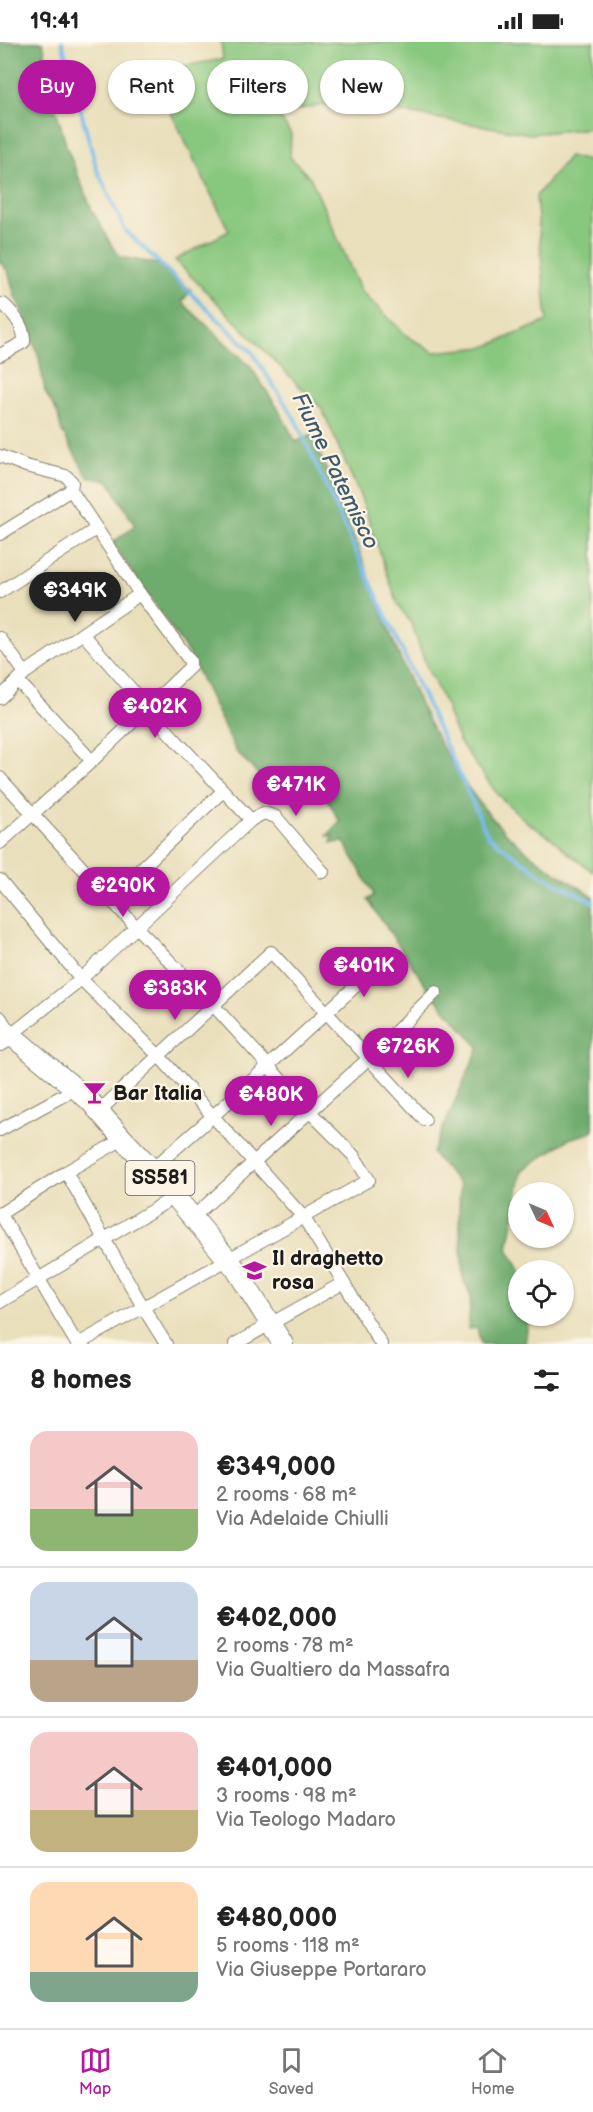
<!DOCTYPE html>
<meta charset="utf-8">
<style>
body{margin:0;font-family:"Balsamiq Sans",sans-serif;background:#f2f2f2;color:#222;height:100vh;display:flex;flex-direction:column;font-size:22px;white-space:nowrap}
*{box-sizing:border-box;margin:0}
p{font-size:20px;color:#767676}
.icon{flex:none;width:33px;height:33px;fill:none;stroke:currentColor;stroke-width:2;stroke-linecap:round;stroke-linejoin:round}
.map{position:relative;height:1302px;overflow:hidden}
.panel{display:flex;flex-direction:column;background:#fff;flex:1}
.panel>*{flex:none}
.hud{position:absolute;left:18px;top:18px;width:558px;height:54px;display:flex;gap:12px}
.needle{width:39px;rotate:134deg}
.controls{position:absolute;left:508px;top:1140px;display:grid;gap:12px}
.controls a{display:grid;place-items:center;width:66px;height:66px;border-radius:50%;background:#fff;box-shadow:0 2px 4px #0004;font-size:30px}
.price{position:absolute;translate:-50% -51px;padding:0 14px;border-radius:21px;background:#b5179e;color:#fff;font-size:20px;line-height:39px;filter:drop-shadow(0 2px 3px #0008)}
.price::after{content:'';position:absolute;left:50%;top:36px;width:18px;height:14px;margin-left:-9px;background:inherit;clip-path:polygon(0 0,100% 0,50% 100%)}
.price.on{background:#222;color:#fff}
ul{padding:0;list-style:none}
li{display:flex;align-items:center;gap:18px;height:150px;padding:0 30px}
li+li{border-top:2px solid #e0e0e0}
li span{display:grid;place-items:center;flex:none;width:168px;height:120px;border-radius:18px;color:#555}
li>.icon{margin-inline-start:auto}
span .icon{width:72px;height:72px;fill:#fffc;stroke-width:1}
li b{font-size:26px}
h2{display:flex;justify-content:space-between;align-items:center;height:72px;padding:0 30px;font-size:26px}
.chip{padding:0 21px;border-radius:27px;background:#fff;box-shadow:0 2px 4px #0004;font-size:21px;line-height:54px}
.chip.on{background:#b5179e;color:#fff}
.status{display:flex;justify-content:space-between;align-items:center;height:42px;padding:0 30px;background:#fff;direction:ltr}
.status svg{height:16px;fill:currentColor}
.dock{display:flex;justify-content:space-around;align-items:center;height:84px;border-top:2px solid #e0e0e0;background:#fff;font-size:16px;color:#767676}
.dock a{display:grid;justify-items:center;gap:3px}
.dock .on{color:#b5179e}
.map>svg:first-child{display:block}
.green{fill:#88c77e;stroke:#52724d;stroke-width:1.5}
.forest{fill:#6eac6d;stroke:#456444;stroke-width:1.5}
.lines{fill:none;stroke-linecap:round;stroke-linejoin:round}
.stream{stroke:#73b7e9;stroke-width:4}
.street-casing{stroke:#827e6c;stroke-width:14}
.primary-casing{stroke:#827e6c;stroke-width:22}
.street{stroke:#fff;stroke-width:12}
.primary{stroke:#fff;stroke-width:20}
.labels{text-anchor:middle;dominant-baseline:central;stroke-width:4.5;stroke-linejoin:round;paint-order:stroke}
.shield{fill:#fcf5e5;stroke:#5f5d58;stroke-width:1.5}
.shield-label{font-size:20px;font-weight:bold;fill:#1c1c1c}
.poi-label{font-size:21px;font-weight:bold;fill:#1c1c1c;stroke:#fcf5e5;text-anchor:start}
.water-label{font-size:22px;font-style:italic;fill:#3f5a6e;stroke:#fcf5e5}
</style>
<div class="status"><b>19:41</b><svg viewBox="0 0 49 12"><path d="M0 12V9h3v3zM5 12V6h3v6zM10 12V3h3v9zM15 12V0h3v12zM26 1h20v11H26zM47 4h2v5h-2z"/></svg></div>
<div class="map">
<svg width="593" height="1302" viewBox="0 0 593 1302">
<rect width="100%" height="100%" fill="#fcf5e5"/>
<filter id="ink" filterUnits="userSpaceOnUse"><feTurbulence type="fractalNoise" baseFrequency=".0167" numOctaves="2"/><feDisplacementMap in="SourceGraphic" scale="12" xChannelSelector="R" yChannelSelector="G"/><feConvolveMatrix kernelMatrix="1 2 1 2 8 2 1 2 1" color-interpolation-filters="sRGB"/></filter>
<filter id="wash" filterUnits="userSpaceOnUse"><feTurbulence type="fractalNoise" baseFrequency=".008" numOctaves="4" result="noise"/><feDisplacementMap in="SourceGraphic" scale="24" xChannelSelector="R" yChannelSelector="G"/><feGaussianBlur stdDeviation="1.35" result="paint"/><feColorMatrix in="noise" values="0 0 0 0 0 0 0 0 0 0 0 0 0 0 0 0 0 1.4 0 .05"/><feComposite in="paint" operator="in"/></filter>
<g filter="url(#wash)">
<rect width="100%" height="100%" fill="#e9dfbb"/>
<path class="green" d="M221,0H593V86L530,92L342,60L277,71L291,92L290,115L311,137L361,249L407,294L434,310L485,305L547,279L536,154L569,114L593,120V830L563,807L552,796L528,781L498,753L459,699L447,670L448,668L427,626L411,581L398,563L361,456L322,367L175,218L229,189L156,40L178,25L223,17Z"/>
<path class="forest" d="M0,0H43L56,67L67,106L92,168L113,206L121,215L158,222L191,248L182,260L250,324L277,365L296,400L312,393C329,434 346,475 362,516C398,613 433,718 508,793C534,818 563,835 593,854V1090L569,1097L522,1128L508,1207L520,1228L519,1274H529L525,1302H481L477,1286L468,1287L471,1255L463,1237L459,1169L460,1143L432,1111L479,1005L430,950L368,858L374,853L344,800L331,801L333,794H327L340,780L318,741L278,753L236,709L189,612L112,501L135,484L109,439L88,435L61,388L58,372L45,350L39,316L23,271L16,257L8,229L0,220Z"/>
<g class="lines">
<path class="stream" d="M62,0L97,128L125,188L252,310L295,377L488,794L543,834L593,860"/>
</g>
</g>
<g filter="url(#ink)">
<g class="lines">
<defs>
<g id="street">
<path d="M0,263L3,262C14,272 25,285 24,300L0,313"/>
<path d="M0,414L26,424L66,434L72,440L71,448"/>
<path d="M0,492L71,448"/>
<path d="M0,550L96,487"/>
<path d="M84,593L173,695L251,778"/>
<path d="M0,596L25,631"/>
<path d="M18,639L92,719"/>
<path d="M0,656L25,631L140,552"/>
<path d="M0,736L136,885L214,964L310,1070L354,1114L369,1138L78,1302"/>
<path d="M0,801L92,719L190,625V619L140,552L71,448"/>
<path d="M0,838L81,937L159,1014L304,1176L381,1302"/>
<path d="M110,856L223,749"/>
<path d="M0,975L11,993L81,937L251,778L264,771L276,775L323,830"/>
<path d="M99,1069L271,910L425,1078"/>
<path d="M0,1088L75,1047"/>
<path d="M152,1127L213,1074L383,919"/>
<path d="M66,1130L143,1265L166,1302"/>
<path d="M0,1171L77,1302"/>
<path d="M0,1172L66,1130L123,1097"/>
<path d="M193,1175L368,1017L436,950"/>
<path d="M0,1260L176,1154"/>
<path d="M235,1302L343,1241"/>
</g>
<path id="primary" d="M0,999L11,993L89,1058L123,1097L152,1127L235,1226L283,1302"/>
</defs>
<use href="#street" class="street-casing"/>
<use href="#primary" class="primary-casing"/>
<use href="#street" class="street"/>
<use href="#primary" class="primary"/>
</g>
</g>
<defs>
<symbol id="bar-bare" viewBox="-9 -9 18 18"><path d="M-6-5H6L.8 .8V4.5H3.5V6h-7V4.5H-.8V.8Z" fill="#b5179e" stroke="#fcf5e5" stroke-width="2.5" paint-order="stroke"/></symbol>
<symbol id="school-bare" viewBox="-9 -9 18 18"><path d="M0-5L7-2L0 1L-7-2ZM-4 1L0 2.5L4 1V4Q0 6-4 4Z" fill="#b5179e" stroke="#fcf5e5" stroke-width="2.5" paint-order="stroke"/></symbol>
</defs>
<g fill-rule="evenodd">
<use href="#bar-bare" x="78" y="1034" width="33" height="33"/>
<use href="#school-bare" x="238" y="1212" width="33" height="33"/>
</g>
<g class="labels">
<rect class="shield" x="125.5" y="1119" width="69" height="34" rx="4.5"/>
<g class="shield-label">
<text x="160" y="1136">SS581</text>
</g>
<g class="poi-label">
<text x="113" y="1051">Bar Italia</text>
<text x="272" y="1216">Il draghetto<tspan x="272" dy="24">rosa</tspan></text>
</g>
<g class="water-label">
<text transform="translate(335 429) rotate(64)">Fiume Patemisco</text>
</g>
</g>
</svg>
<div class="controls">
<a><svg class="needle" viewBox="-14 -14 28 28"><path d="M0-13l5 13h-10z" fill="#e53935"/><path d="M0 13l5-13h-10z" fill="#767676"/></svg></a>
<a><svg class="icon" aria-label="locate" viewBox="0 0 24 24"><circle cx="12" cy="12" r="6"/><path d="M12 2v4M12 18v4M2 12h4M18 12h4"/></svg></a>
</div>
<b class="price on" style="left:75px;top:581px">€349K</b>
<b class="price" style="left:155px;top:697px">€402K</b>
<b class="price" style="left:296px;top:775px">€471K</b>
<b class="price" style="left:123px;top:876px">€290K</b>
<b class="price" style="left:364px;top:956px">€401K</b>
<b class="price" style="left:175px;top:979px">€383K</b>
<b class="price" style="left:408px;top:1037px">€726K</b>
<b class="price" style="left:271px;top:1085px">€480K</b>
<div class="hud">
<a class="chip on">Buy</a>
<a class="chip">Rent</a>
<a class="chip">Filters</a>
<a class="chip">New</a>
</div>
</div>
<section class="panel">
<h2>8 homes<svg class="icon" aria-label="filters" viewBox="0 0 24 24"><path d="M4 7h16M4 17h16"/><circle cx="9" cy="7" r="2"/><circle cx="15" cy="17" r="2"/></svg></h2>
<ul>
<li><span style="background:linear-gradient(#f6c9c9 65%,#8fb573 0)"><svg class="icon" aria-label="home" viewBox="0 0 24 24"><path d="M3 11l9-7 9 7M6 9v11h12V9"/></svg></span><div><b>€349,000</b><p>2 rooms · 68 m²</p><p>Via Adelaide Chiulli</p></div></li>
<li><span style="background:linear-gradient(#c9d6e8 65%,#b9a48a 0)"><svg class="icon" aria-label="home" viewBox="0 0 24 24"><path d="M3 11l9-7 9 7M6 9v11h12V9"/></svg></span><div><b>€402,000</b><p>2 rooms · 78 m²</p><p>Via Gualtiero da Massafra</p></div></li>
<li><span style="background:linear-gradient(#f6c9c9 65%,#c2b280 0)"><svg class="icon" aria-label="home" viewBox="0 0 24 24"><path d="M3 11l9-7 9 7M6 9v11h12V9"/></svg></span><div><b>€401,000</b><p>3 rooms · 98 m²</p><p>Via Teologo Madaro</p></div></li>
<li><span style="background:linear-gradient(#ffd9b3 75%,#7fa58c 0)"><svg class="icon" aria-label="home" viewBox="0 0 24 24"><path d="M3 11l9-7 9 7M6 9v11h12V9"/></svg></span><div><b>€480,000</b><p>5 rooms · 118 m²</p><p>Via Giuseppe Portararo</p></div></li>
</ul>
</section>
<nav class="dock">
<a class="on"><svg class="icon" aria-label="map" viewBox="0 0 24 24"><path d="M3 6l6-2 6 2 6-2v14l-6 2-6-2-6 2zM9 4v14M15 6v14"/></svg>Map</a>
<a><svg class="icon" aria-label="saved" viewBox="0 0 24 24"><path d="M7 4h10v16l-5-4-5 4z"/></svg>Saved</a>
<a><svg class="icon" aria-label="home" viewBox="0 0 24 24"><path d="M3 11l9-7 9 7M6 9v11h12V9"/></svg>Home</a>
</nav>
